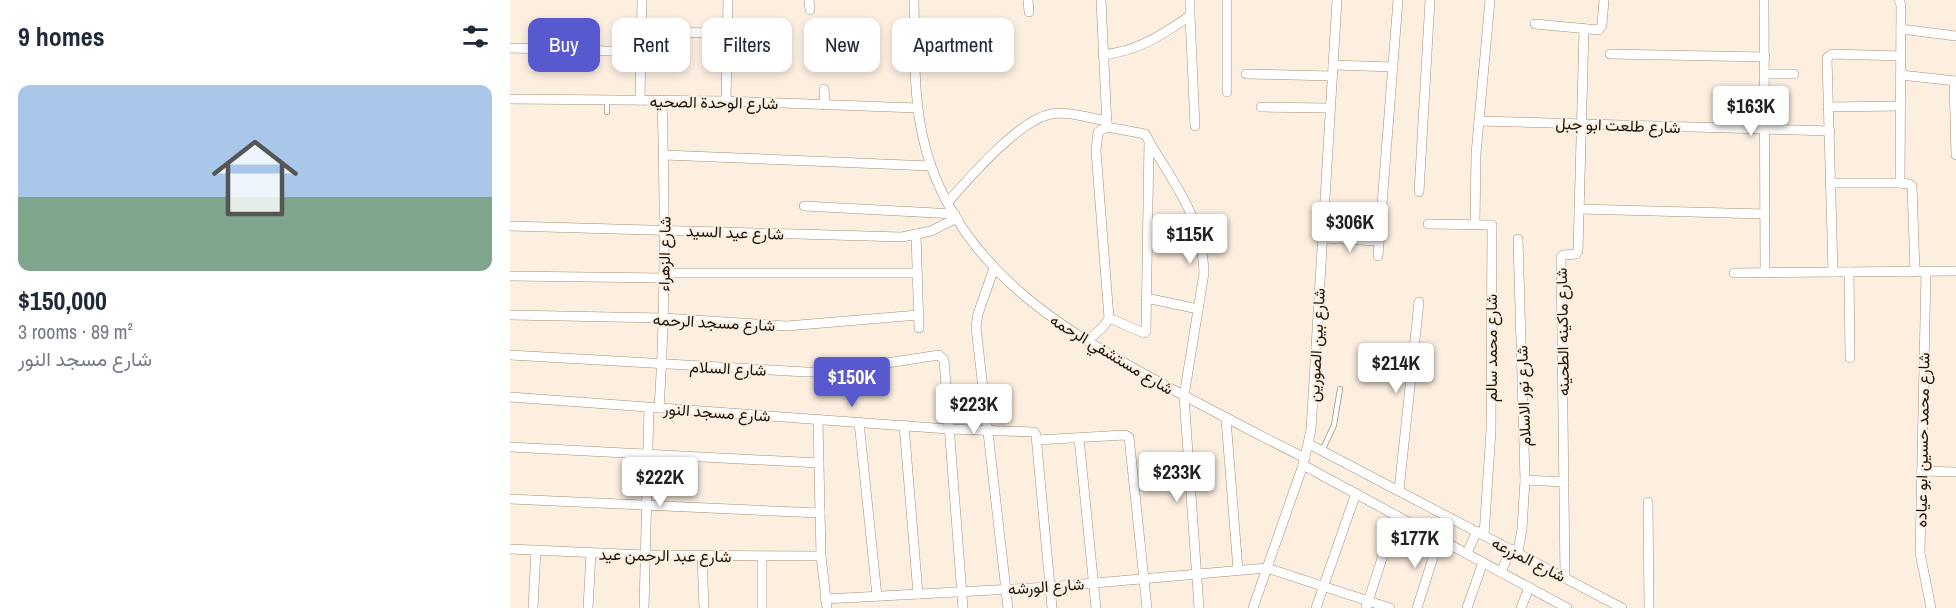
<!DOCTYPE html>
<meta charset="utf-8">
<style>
body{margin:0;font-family:"Archivo Narrow",Vazirmatn,sans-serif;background:#f6f6f7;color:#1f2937;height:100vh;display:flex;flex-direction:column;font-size:22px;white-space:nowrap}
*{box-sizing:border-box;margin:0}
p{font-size:20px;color:#747a83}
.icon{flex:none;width:33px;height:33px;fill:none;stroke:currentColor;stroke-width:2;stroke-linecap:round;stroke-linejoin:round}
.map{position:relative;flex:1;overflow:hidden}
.panel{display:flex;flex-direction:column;background:#fff;width:510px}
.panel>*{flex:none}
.banner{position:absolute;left:18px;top:18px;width:570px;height:54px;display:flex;gap:12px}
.price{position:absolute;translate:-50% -51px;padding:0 14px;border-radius:6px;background:#fff;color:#222;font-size:20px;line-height:39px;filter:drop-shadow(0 2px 3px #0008)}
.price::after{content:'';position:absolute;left:50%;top:36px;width:18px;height:14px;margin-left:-9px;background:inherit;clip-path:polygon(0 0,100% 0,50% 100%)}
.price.active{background:#5858cf;color:#fff}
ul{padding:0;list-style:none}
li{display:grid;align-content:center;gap:12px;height:318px;padding:0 18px}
li span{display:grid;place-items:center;height:186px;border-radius:12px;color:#555}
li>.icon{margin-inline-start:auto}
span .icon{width:108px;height:108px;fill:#fffc;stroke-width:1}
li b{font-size:26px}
h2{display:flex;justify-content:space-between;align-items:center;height:72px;padding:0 18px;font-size:26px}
.chip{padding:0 21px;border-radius:12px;background:#fff;box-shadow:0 3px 9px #0003;font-size:21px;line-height:54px}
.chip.active{background:#5858cf;color:#fff}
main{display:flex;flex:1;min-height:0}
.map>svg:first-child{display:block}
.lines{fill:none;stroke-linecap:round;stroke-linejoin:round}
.lane-casing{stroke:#a38e77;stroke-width:6}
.street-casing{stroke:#a38e77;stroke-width:10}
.lane{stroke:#fff;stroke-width:4.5}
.street{stroke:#fff;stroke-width:9}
.labels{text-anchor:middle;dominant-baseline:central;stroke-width:4.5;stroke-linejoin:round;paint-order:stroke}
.street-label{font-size:16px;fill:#191209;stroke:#fcefe0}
</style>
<main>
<section class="panel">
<h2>9 homes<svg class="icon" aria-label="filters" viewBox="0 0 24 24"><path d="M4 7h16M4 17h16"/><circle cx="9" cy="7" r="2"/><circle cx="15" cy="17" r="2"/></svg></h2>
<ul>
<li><span style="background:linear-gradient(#a9c7e8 60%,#7fa58c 0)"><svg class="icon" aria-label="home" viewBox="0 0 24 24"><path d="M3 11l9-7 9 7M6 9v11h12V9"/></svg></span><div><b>$150,000</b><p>3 rooms · 89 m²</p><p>شارع مسجد النور</p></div></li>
</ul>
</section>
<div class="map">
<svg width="1446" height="608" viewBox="0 0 1446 608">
<rect width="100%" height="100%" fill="#fcefe0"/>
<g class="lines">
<defs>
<g id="lane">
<path d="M97,112V100"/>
<path d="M812,451L824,425L830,389"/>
</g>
<g id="street">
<path d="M299,0L300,10"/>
<path d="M404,0C405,56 402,113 421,166C461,278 560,334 658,387C703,411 749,435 795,458"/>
<path d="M518,0L519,12"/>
<path d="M591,0L597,126"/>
<path d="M1254,0L1255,273"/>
<path d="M1389,0L1391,5L1390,183"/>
<path d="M680,16L685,126"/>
<path d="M1025,24L1089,30L1092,25L1094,0"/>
<path d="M1391,29L1446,36"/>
<path d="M131,32L218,33"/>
<path d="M0,48L131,52"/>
<path d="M1100,54L1255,57"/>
<path d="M593,55C631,50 649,36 680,16V0"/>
<path d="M823,65L883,67"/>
<path d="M736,74L822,76"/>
<path d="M1255,74H1284"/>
<path d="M1391,75L1446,81"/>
<path d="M1444,81L1446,155"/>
<path d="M314,89L315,105"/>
<path d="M717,92V0"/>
<path d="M0,99L216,101L407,108"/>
<path d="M130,100L132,0"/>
<path d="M216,101L218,0"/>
<path d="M751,107L820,108"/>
<path d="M1318,107L1390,106"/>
<path d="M969,121L1320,131"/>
<path d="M640,143C667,188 692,218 694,273L674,396L689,608"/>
<path d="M154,155L421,166"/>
<path d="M1320,183H1390L1399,184L1402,186L1405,272"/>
<path d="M909,192L920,0"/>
<path d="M438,202C459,178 509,120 541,114C558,111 579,118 597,121"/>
<path d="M294,206L445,214"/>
<path d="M1069,209L1255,214"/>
<path d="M918,224L982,225L981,431L974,535"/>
<path d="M965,224L966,154L980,0"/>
<path d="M0,226L392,237L421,231L447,218"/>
<path d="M406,234L409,328"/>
<path d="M812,238L869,241"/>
<path d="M1008,239L1015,480L1012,529L1008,552"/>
<path d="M868,256L888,0"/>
<path d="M484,268L468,314L466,327L498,608"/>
<path d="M1323,272L1317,58L1322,54L1391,56"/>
<path d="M1339,272L1340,358"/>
<path d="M1416,272L1410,553L1421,608"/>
<path d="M154,273H407"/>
<path d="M1224,273L1446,271"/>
<path d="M0,276L154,278"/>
<path d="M636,298L688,309"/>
<path d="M0,315L153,318L277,326L408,315"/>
<path d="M577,341L593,327L599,318L586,151L588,132L597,127L635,134L639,141L636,331L634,333L599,318"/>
<path d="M0,355L296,372H318L429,355L434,360L453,608"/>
<path d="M0,397L438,429L524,432L526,435L542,608"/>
<path d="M149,408C156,306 155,203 152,100"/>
<path d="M308,419L311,556L317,608"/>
<path d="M716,419L728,570"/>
<path d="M349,422L367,596"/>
<path d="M394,425L408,594"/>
<path d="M569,438L586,608"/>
<path d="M527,440L615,435L619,437L637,608"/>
<path d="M799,444L1112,608"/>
<path d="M0,447L309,463"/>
<path d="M793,465L1057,608"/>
<path d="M1412,471L1446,472"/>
<path d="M1015,480L1054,482"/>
<path d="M889,490L909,302"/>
<path d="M0,499L310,513"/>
<path d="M1138,502L1139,608"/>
<path d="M0,549L135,555L311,556"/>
<path d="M957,553L967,531"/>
<path d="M192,556L194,608"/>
<path d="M991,572L1001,549"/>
<path d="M1055,577L1051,257L1053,255L1066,254L1068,251L1074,29"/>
<path d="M315,599L539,587L757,568L880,608"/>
<path d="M23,608L26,550"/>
<path d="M78,608L81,553"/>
<path d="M134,608L139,408"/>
<path d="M252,608V557"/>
<path d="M743,608L793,465L801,430L827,0"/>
<path d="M806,608L846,493"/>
<path d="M856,608L886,515"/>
<path d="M907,608L929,539"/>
<path d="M957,608L973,562"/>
<path d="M1011,608L1019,587"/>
</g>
</defs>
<use href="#lane" class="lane-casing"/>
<use href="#street" class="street-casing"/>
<use href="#lane" class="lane"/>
<use href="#street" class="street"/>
</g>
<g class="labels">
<g class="street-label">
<text transform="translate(204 102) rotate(1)">شارع الوحدة الصحيه</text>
<text transform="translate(1108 125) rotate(2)">شارع طلعت ابو جبل</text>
<text transform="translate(225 232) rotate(2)">شارع عيد السيد</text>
<text transform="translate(154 254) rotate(-89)">شارع الزهراء</text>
<text transform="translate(204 322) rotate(3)">شارع مسجد الرحمه</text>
<text transform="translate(1052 332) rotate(-91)">شارع ماكينه الطحينه</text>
<text transform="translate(806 345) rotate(-87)">شارع بين الصورين</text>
<text transform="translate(981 348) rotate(-90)">شارع محمد سالم</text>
<text transform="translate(602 354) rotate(31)">شارع مستشفي الرحمه</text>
<text transform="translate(218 368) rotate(3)">شارع السلام</text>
<text transform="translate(1013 396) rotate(-92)">شارع نور الاسلام</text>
<text transform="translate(207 412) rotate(4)">شارع مسجد النور</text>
<text transform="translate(1412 440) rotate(-89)">شارع محمد حسين ابو عياده</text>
<text transform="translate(155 555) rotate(1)">شارع عبد الرحمن عيد</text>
<text transform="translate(1019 559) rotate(27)">شارع المزرعه</text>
<text transform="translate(536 586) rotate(-4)">شارع الورشه</text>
</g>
</g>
</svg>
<b class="price" style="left:1241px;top:137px">$163K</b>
<b class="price" style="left:840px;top:253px">$306K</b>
<b class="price" style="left:680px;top:265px">$115K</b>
<b class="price" style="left:886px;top:394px">$214K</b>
<b class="price active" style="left:342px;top:408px">$150K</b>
<b class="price" style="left:464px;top:435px">$223K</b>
<b class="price" style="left:667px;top:503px">$233K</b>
<b class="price" style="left:150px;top:508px">$222K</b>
<b class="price" style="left:905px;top:569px">$177K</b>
<div class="banner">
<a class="chip active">Buy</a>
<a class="chip">Rent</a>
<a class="chip">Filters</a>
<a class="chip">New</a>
<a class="chip">Apartment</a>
</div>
</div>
</main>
